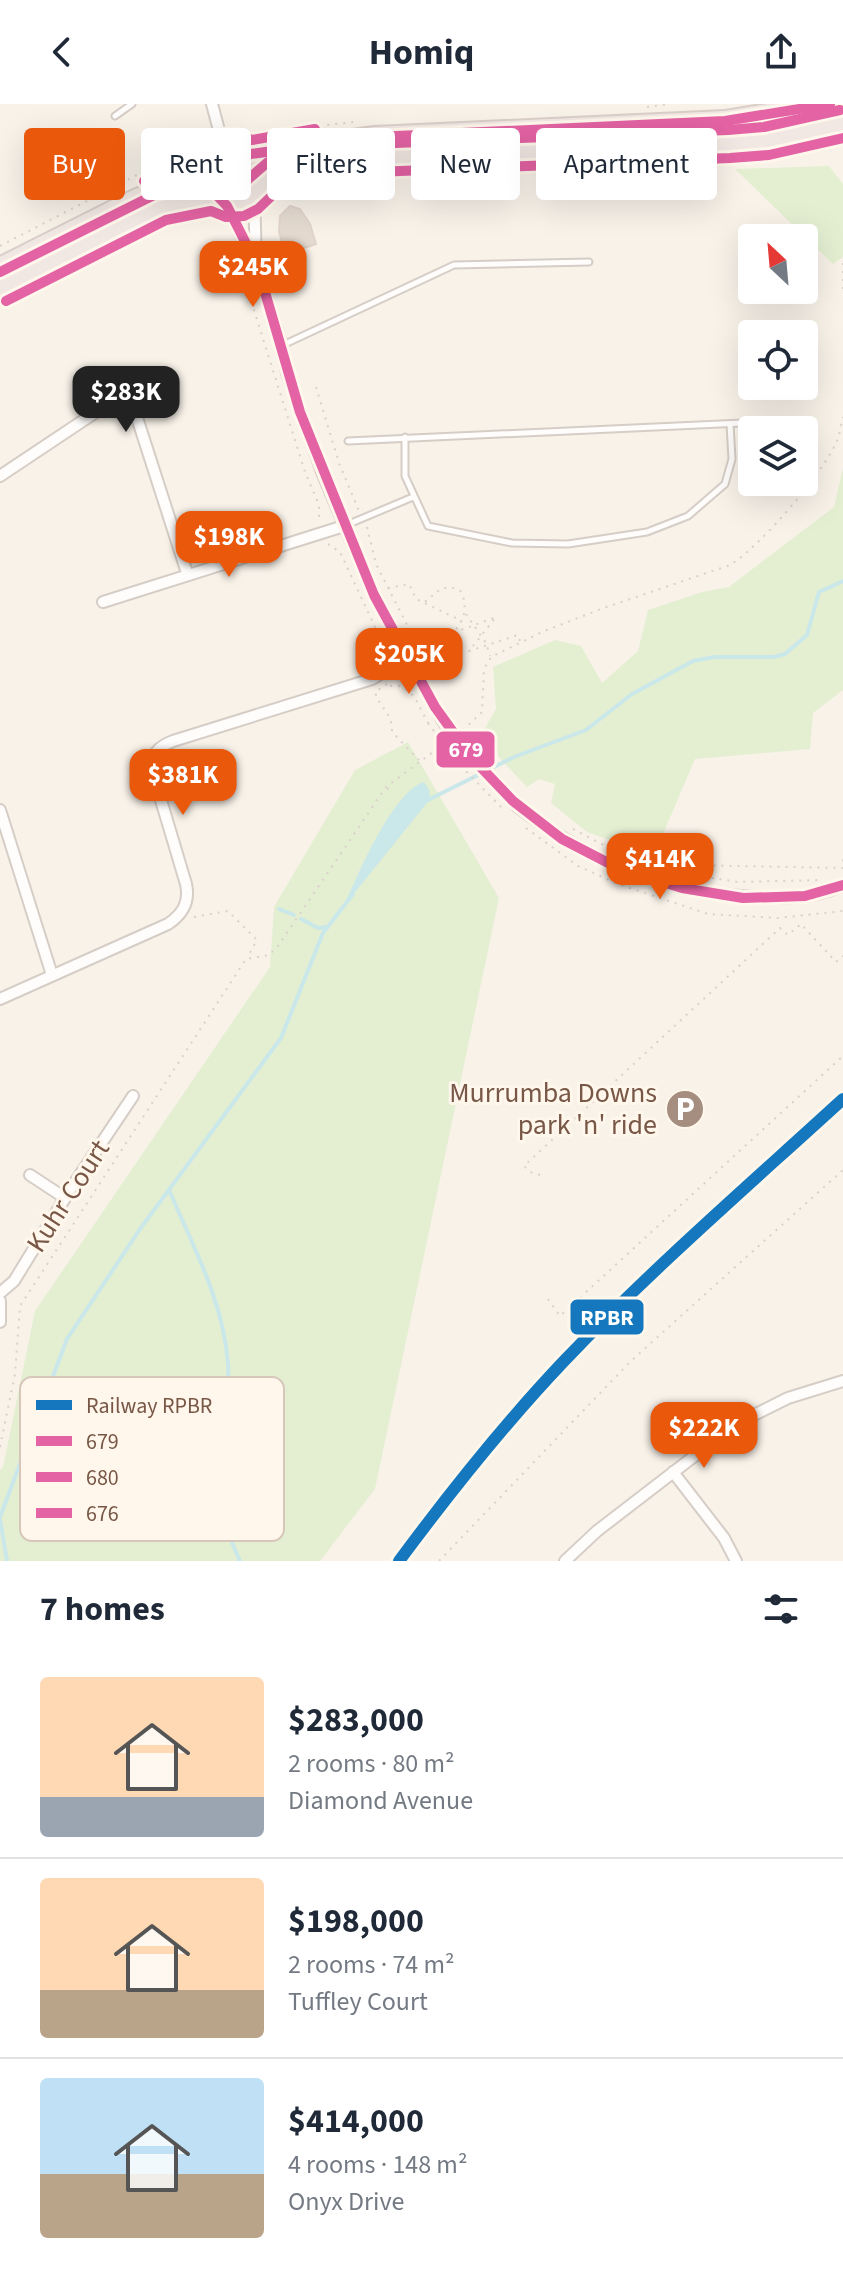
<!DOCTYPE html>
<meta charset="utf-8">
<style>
body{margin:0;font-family:"Source Sans 3",sans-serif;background:#f6f6f7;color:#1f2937;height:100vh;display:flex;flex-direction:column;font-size:30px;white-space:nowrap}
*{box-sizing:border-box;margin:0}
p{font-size:26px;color:#747a83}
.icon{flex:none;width:44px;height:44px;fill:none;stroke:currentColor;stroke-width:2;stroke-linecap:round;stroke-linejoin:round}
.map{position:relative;height:1457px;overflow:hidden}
.side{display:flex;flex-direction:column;background:#fff;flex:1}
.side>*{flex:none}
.guide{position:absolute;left:24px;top:24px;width:796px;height:72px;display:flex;gap:16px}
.needle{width:52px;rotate:334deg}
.tools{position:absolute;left:738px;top:120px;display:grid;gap:16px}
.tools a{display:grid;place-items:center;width:80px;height:80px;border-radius:8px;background:#fff;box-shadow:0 8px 32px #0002;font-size:40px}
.price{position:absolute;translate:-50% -68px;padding:0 18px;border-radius:16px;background:#ea580c;color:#fff;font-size:26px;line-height:52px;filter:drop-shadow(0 2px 4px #0008)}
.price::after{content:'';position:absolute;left:50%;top:48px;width:24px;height:18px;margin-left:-12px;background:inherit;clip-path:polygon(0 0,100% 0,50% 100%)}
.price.selected{background:#222;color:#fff}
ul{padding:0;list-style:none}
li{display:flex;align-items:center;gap:24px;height:200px;padding:0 40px}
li+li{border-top:2px solid #e0e1e3}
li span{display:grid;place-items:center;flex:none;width:224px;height:160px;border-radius:8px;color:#555}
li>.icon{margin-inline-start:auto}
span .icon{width:96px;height:96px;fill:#fffc;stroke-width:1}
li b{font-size:34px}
h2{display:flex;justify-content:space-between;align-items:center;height:96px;padding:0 40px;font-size:34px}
.pill{padding:0 28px;border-radius:8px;background:#fff;box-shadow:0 8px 32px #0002;font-size:28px;line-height:72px}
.pill.selected{background:#ea580c;color:#fff}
header{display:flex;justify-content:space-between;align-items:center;height:104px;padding:0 40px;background:#fff;font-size:36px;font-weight:700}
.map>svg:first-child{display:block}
.green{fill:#e4efd2}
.water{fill:#cae7e9}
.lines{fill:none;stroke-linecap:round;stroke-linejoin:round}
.stream{stroke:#cae7e9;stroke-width:4}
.building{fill:#e4dad0;stroke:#e1d4cb;stroke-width:2}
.lane-casing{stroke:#d6cdc6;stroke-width:9}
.street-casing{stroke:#d6cdc6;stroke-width:14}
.highway-casing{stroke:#dacfc8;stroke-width:24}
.path{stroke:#dbd1cb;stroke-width:2;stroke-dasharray:2 6;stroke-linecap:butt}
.lane{stroke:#fefdfc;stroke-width:5}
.street{stroke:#fefdfc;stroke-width:10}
.highway{stroke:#f2e8e3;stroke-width:20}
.street-bridge-casing{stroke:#d6cdc6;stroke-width:14;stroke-linecap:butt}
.path-bridge{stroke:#dbd1cb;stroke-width:2;stroke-dasharray:2 6;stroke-linecap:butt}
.street-bridge{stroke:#fefdfc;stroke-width:10}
.bus-1-casing{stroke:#fff7eb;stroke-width:16}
.bus-2-casing{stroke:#fff7eb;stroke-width:16}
.bus-3-casing{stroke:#fff7eb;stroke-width:16}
.bus-1{stroke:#e463a4;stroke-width:10}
.bus-2{stroke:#e463a4;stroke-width:10}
.bus-3{stroke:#e463a4;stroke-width:10}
.rail-1-casing{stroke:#fff7eb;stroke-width:18}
.rail-1{stroke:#1578be;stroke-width:12}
.labels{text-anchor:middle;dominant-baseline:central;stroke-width:6;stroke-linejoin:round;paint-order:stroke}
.poi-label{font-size:28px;fill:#785747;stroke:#fff7eb;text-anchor:end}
.street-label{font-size:28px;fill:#785747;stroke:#fff7eb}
.key{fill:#fff7eb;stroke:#d6c7ba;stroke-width:2}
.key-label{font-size:22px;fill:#785747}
.line-badge{stroke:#fff7eb;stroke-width:3}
.badge-label{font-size:22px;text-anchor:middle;font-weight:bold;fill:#fff}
</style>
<header><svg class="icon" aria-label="back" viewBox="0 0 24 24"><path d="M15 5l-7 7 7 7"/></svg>Homiq<svg class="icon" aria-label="share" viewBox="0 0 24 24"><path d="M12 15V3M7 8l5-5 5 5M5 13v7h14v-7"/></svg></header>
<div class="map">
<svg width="843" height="1457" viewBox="0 0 843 1457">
<rect width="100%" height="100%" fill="#f8f2e9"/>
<g class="green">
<path d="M829,62L843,80V153L833,160L735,65Z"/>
<path d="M843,364V586L813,609L810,645L695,655L654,751L587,728L551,699L555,680L539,675L527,683L480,633L496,605L493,563L555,536L581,542L602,579L638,547L648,506L702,488L729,483L834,403Z"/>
<path d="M408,638L499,794L375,1385L320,1457H0V1366L3,1363L35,1207L270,863L274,803L355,666Z"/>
</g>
<path class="water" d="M424,678L429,686L430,695L344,802C357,772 393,687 424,678Z"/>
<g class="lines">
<g class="stream">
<path d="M428,696L514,653L586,626L632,590L693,557L714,553H774L785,550L807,531L819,488L843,477"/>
<path d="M279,805L294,811"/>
<path d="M301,815L318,824L328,823"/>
<path d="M169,1086C193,1142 224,1199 228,1260C230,1287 221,1307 216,1333C209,1377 222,1417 240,1457"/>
<path d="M0,1413L67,1235L140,1125L281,934L323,829L353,790"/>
<path d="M0,1415L7,1457"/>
</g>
</g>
<path class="building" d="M290,102L300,105L310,120L316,140L286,150L279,128L280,112Z"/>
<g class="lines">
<defs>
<g id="lane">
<path d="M115,12L132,0"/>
<path d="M283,241L454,161L589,158"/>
<path d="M405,333V372L428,422L512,439L568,440L647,428L688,412L725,380L732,355L730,320"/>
<path d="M348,337L784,317"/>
<path d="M344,422L413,393"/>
</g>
<g id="street">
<path d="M212,0L224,45"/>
<path d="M254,90L256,158"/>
<path d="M226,99L246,143L256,158L282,242L287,269L322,368L370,482L441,614"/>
<path d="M0,372L114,296L131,295L187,469"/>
<path d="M103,498L344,422"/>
<path d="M518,703C588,757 665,788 754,793C784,795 815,794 843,781"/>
<path d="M0,706L52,871"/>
<path d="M0,895L168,820C183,810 190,798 186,780L152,666C151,650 158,643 173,637L372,575L407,553"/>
<path d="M30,1071L65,1094"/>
<path d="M0,1189L14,1177L70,1086L133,992"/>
<path d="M0,1197V1218"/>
<path d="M673,1368L724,1434L736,1457"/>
<path d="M565,1457L597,1427L736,1320L788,1294L843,1277"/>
</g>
<g id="highway">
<circle cx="233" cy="72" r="28"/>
<path d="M251,50L375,33L725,17L830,0"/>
<path d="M260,81L300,60L336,54L729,40L766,37L843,20"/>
<path d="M0,164L131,98L206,65"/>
<path d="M0,184L161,103L213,92"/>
</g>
</defs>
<use href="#lane" class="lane-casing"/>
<use href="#street" class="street-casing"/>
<use href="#highway" class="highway-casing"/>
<g class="path">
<path d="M647,3L669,0"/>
<path d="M232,26L260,29L353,18"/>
<path d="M801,47L843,38"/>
<path d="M208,111L220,117"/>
<path d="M0,142L189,44L202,26H206"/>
<path d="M237,152L305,368L319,401V416"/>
<path d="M843,159V185"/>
<path d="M316,283L339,359L359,407"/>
<path d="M367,423L376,460L434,574"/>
<path d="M328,440L340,448L381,536V544L375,557"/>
<path d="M388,484L409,480L416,495L462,517"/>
<path d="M425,498C439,486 445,478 462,488C467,506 465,515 453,529L496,513L469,547L518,531L520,537"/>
<path d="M466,510L486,539L490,552"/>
<path d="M387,580L375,588C380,606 392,606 392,628L419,656"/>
<path d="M390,582C412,578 419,603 428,619"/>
<path d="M463,626L482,608L484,565L491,553L542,528L601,505L730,461C759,444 824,368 837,337C840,330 841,320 843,313"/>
<path d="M387,684L393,689"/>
<path d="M526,724L578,762L618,780L708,810L778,814L843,807"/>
<path d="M573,725L617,748"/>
<path d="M688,737L682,749L683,761L843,764V755"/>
<path d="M680,769L738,778L821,776"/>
<path d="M194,813L228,807L257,836L247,854"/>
<path d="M540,1071L530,1068L524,1062L780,824L788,831L801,820L836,858L843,852"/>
<path d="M548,1195L560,1212L843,952"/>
<path d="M0,1343L15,1270L20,1202L246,855L269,851L278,842L386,683L445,639"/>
<path d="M439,1457L631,1257L843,1066"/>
</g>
<use href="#lane" class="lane"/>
<use href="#street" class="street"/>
<use href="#highway" class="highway"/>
<defs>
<path id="street-bridge" d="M441,614L459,641L518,703"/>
</defs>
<use href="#street-bridge" class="street-bridge-casing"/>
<g class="path-bridge">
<path d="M428,619L442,638"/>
<path d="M455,656L501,703"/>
</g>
<use href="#street-bridge" class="street-bridge"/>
<defs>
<path id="bus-1" d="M830,0L725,17L375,33L251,50L226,46L208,59L207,81L227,102L257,161L300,308L374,491L435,603L471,653L513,697L562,735L618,764L682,784L743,794L805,792L843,781"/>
<path id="bus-2" d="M6,197L166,116L211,107L226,113L244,112L258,105L281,83L323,70L730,54L769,51L843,34"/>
<g id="bus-3">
<path d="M144,77L195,55L200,46L221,31L234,30L252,36L315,25"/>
<path d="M0,168L156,90L213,78L237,85L268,58L318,42L728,26L764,23L840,6"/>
</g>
</defs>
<use href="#bus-1" class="bus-1-casing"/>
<use href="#bus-2" class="bus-2-casing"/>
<use href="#bus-3" class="bus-3-casing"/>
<use href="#bus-1" class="bus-1"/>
<use href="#bus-2" class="bus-2"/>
<use href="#bus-3" class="bus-3"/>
<defs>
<path id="rail-1" d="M399,1457C451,1387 505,1319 565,1256C653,1164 749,1081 843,995"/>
</defs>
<use href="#rail-1" class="rail-1-casing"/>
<use href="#rail-1" class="rail-1"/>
</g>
<defs>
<symbol id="parking-disc" viewBox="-11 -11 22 22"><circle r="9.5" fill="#a58d80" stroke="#fff7eb"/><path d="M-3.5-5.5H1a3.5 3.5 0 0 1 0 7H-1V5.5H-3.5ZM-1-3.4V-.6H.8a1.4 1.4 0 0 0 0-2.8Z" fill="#fff"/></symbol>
</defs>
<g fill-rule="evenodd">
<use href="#parking-disc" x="663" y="983" width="44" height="44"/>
</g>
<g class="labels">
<g class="poi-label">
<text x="657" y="989">Murrumba Downs<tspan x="657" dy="32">park 'n' ride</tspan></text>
</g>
<g class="street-label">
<text transform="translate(68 1092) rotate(-57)">Kuhr Court</text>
</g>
</g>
<rect x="20" y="1273" width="264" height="164" rx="12" class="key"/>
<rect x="36" y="1296" width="36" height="10" fill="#1578be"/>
<rect x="36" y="1332" width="36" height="10" fill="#e463a4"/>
<rect x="36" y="1368" width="36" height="10" fill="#e463a4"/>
<rect x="36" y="1404" width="36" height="10" fill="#e463a4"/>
<g class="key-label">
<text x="86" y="1309">Railway RPBR</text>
<text x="86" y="1345">679</text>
<text x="86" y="1381">680</text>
<text x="86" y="1417">676</text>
</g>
<g class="line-badge">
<rect x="435" y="626" width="61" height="39" rx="8" fill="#e463a4"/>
<rect x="569" y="1194" width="76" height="38" rx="8" fill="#1578be"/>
</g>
<g class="badge-label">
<text x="466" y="653">679</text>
<text x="607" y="1221">RPBR</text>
</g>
</svg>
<div class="tools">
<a><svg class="needle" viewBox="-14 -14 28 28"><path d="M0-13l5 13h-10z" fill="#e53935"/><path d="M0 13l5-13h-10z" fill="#747a83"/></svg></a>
<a><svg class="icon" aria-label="locate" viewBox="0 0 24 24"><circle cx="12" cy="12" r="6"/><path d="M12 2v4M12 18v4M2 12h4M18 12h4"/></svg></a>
<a><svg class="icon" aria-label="layers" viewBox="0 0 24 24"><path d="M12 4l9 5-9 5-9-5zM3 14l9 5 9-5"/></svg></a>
</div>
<b class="price" style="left:253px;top:205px">$245K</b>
<b class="price selected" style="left:126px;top:330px">$283K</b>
<b class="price" style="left:229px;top:475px">$198K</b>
<b class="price" style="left:409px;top:592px">$205K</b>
<b class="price" style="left:183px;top:713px">$381K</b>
<b class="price" style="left:660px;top:797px">$414K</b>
<b class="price" style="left:704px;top:1366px">$222K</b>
<div class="guide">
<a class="pill selected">Buy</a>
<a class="pill">Rent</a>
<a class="pill">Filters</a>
<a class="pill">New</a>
<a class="pill">Apartment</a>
</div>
</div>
<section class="side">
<h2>7 homes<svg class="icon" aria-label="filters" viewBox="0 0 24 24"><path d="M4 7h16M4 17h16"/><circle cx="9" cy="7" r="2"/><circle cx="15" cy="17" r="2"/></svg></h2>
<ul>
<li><span style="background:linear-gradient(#ffd9b3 75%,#9aa5b1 0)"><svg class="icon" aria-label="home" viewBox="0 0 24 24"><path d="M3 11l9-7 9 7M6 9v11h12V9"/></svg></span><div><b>$283,000</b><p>2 rooms · 80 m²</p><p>Diamond Avenue</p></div></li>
<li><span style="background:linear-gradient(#ffd9b3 70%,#b9a48a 0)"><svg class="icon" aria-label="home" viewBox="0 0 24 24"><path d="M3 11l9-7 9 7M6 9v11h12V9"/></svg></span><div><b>$198,000</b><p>2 rooms · 74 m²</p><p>Tuffley Court</p></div></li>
<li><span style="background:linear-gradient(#bfe0f5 60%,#b9a48a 0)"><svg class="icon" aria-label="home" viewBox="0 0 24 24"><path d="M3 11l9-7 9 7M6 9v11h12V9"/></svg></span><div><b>$414,000</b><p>4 rooms · 148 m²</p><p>Onyx Drive</p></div></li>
</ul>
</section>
